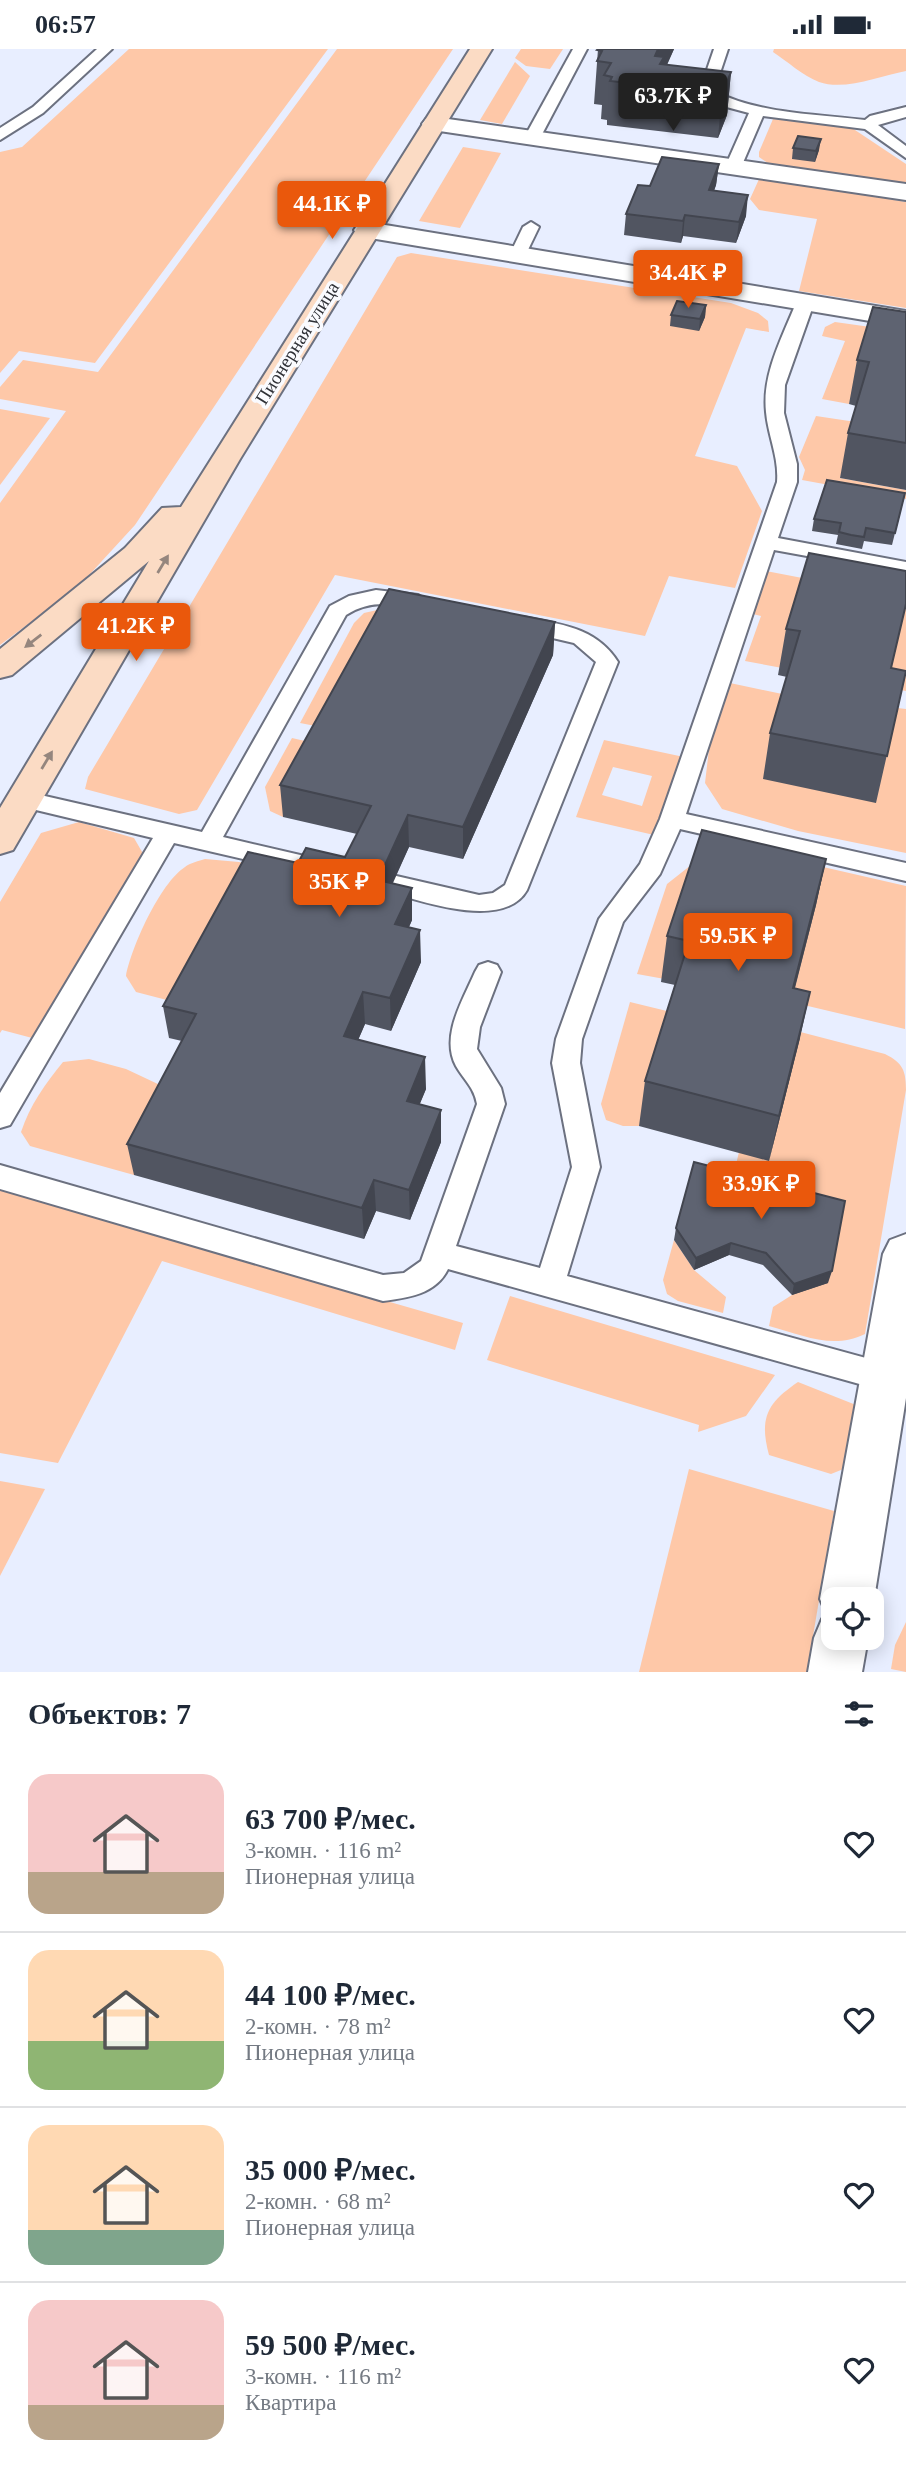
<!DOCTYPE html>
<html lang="ru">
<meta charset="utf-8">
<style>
body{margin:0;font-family:"Times New Roman",serif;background:#f6f6f7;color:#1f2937;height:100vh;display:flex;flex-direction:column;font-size:26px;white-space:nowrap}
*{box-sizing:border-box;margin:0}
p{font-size:23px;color:#747a83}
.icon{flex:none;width:38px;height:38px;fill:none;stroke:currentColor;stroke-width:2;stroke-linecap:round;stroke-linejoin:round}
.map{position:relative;height:1623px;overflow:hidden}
.side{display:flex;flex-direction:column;background:#fff;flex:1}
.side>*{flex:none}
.tools{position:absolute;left:821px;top:1538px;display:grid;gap:14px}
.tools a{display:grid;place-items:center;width:63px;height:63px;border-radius:14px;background:#fff;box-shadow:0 4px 18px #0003;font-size:35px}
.price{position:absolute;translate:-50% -60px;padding:0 16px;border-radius:7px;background:#ea580c;color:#fff;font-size:23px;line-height:46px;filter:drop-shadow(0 2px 4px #0008)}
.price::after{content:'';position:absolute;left:50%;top:42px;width:21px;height:16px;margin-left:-10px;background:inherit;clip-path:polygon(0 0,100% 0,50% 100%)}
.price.on{background:#222;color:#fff}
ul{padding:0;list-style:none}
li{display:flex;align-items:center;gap:21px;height:175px;padding:0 28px}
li+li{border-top:2px solid #e0e1e3}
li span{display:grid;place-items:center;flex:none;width:196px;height:140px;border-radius:21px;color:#555}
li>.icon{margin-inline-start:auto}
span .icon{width:84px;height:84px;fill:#fffc;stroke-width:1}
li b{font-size:30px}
h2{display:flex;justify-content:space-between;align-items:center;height:84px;padding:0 28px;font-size:30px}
.status{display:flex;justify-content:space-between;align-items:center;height:49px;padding:0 35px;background:#fff;direction:ltr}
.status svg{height:19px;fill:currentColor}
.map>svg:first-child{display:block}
.green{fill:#fec8a8;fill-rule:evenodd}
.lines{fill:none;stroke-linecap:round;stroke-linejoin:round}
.lane-casing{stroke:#6c7180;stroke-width:4}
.street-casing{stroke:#6c7180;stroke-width:4}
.secondary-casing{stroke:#6c7180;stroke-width:4}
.lane{fill:#fff;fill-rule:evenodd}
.street{fill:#fff;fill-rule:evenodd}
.secondary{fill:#fbdbc4;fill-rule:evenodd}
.wall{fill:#515561}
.shaded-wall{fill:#42454f}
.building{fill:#5e6371;stroke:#42454f;stroke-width:2}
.oneway{fill:#95867e}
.labels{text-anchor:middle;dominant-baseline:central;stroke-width:7;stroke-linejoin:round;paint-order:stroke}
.far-street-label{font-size:19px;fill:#2f3137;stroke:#fafbff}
</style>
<div class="status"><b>06:57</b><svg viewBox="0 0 49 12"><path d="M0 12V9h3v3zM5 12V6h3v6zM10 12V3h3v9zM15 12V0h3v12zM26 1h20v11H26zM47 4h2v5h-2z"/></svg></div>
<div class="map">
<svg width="906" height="1623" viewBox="0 0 906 1623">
<rect width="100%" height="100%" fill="#e8eeff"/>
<g class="green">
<path d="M129,0H328L95,314L19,302L0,324V103L22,98Z"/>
<path d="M337,0H453L135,476L79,537L0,596V454L66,362L0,350V338L23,311L98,323Z"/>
<path d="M521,0H563L550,20L526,17L515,9Z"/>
<path d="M774,0H906V22C880,27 845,42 819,33C803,27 787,12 773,3Z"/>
<path d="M515,13L530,27L502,75L480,71Z"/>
<path d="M773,70L852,79L906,115V138L769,115L759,108V103Z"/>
<path d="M463,98L501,104L460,179L419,172Z"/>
<path d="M760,128L906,153V259L799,242L817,170L759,161L750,150Z"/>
<path d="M411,204L731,254L758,264L768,272L769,283L746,279L695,407L737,417L762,462L735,539L669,527L645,587L335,526L197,761L179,765L85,740L88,728L397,208Z"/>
<path d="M835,273L906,283L866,302L849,355L822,350L845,292L822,287L825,278Z"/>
<path d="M0,360L50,369L0,436Z"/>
<path d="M816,367L856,373L840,429L906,441V450L802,431L805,421L799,408Z"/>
<path d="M766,522L906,549V642L745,612L761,567L749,564Z"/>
<path d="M386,559L331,680L300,674L354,574L364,564Z"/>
<path d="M730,634L787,646L906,660V804L798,782L722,760L705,734L709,700Z"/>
<path d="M292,689L322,696L283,768L270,762L265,738Z"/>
<path d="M604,691L684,708L654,786L576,768ZM613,718L652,727L642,757L602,746Z"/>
<path d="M79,773L134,789L145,808L36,990L2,981L0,984V853L41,784Z"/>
<path d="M719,794L906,837L905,980L791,953L637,925L667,835Z"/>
<path d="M205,810L239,813L308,832L186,956L136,943L126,927C131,899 160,834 185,818C190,814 199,812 205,810Z"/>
<path d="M630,953L675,964L639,1077H623L606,1071L601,1055Z"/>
<path d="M785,979L885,1005C903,1014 906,1022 906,1041L865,1285C832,1301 803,1286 769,1277L773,1258L792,1246L731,1136L739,1103Z"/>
<path d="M89,1010L126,1020L177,1044L134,1126L30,1097L21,1083C30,1056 45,1035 63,1013Z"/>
<path d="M0,1141L463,1274L455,1301L162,1212L58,1414L0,1404Z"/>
<path d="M674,1191L694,1221L726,1248L723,1264L678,1252L667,1245L663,1231Z"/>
<path d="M510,1247L775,1326L746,1367L698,1383L699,1376L487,1311Z"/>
<path d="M798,1333L856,1356L846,1419L831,1425L769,1406C759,1369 767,1354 798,1333Z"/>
<path d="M689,1420L834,1462L807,1623H639Z"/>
<path d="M0,1432L45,1440L0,1527Z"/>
<path d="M906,1573V1623L891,1620L895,1596Z"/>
</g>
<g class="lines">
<defs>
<g id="lane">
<path d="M97,0H112L43,64L0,91V79L33,58Z"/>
<path d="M573,0H587L540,89L537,92H527L524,89Z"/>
<path d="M714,0H728L714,42C759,65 816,65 865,71L870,67L906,58V68L878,76L906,97V109L865,80L763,67L742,116L740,119H728L726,116L749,64L719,56L699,44Z"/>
<path d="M531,173L539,178L526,205L518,210L512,209L510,205L523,178Z"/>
<path d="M805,249L814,254L785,336L784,364L797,415V433L778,489L906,513V525L774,501L686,765L906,814V832L680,780L660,825L623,873L582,990L580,1014L600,1118L567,1227L906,1320V1348L448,1220C436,1245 408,1249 383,1252L0,1140V1116L383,1226L404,1224L421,1212L477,1055C474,1038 464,1031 456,1017C440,987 463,951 475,923L479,916L488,913L497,916L501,923L480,978L477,1000L501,1039L505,1055L456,1197L540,1219L572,1118L552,1014L556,990L599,870L640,815L660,770L777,433C779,408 768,387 766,363C762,325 782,289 796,254Z"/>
<path d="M376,541L418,546L429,553L418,560C392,554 370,551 346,566L223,788L339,815L342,821L339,827L330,830L174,794L10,1076L0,1079V1044L153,789L15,756L11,750L15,744L23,742L202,783L330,557L349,547Z"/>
<path d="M522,568C560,575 596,578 618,613L527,841C504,882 419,852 383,841L380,835L383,829L392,826L479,846L493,844L505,836L596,613L574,594L514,580L511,575Z"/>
</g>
<g id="street">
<path d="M434,68L906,135V151L426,80L422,75L426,70Z"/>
<path d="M367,173L906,262V278L358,187L354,181L358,175Z"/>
<path d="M906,1185V1349L874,1550L872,1555V1550H833V1589H868L862,1623H808L814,1589L822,1570L828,1568L820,1550L883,1205L890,1191Z"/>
</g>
<path id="secondary" d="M470,0H492L240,410L13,801L0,805V759L149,512L12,626L0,629V600L125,499L162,459L181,458Z"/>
</defs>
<use href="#lane" class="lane-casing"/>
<use href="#street" class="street-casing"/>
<use href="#secondary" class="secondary-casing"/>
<use href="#lane" class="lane"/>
<use href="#street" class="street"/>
<use href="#secondary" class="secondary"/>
</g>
<g class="wall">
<path d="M598,0H674L667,16L731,23L727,66L718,89L607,76V71L601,70L602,56L594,55Z"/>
<path d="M793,99L819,101L815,113L792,110Z"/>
<path d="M719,115L716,136L714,142L746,167L736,194L683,187L681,194L624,186L626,165L650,137Z"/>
<path d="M706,256L705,268L699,282L670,277L671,266Z"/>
<path d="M906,263V441L840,429L848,384L856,357L849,355L857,311Z"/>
<path d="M905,444L892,496L864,492L862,500L836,495L838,486L812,482L814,470Z"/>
<path d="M809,504L892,619L906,622L876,754L763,730L770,684L787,628L778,626L786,580Z"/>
<path d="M555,573L553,606L463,810L409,798L393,834L412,871L409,878L421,913L391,982L365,975L358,991L426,1040L419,1056L441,1093L410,1171L376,1162L364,1190L134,1126L127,1095L182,992L169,989L163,957L298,814L345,808L357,785L283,768L280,736Z"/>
<path d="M826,810L816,856L795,939L800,989L769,1112L639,1077L645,1032L675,936L661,933L667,887Z"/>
<path d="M694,1113L828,1234L792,1246L763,1216L729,1206L694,1221L674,1191L676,1179Z"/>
</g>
<g class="shaded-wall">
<path d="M658,0H674L662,26L655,7Z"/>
<path d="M731,23L727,66L718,89L722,45Z"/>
<path d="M821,90L819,101L815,113L816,102Z"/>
<path d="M719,115L716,136L706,162L709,141Z"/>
<path d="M748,146L746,167L736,194L739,173Z"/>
<path d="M685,166L683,187L681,194L683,172Z"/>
<path d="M706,256L705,268L699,282L700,270Z"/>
<path d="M555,573L553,606L463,810V778Z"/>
<path d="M408,766L409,798L379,863L378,831Z"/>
<path d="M826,810L816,856L783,984L793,939Z"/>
<path d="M412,839V871L396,907L395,875Z"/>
<path d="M420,881L421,913L391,982L390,949Z"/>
<path d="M363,943L365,975L346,1019L344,987Z"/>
<path d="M810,943L800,989L769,1112L779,1067Z"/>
<path d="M425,1008L426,1040L408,1084L407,1052Z"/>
<path d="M441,1061V1093L410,1171L409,1141Z"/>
<path d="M374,1131L376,1162L364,1190L362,1159Z"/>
<path d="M731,1194L729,1206L694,1221L696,1209Z"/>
<path d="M832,1222L828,1234L792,1246L794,1235Z"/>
</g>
<g class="building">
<path d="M598,0H658L655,7L664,8L660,15L731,23L722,45L610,32L612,28L604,26L611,14L597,12L602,2L597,1Z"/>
<path d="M798,87L821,90L816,102L793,99Z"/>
<path d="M662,108L719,115L709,141L748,146L739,173L685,166L683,172L626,165L638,136L650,137Z"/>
<path d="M677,252L706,256L700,270L671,266Z"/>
<path d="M873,258L906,263V394L848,384L869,313L857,311Z"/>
<path d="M827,431L905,444L895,484L866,479L864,488L851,486L839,483L841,474L814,470Z"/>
<path d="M809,504L906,522V555L891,619L906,622L887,707L770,684L800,582L786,580Z"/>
<path d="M389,540L555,573L463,778L408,766L378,831L412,839L395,875L420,881L390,949L363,943L344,987L425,1008L407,1052L441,1061L409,1141L374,1131L362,1159L127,1095L196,965L163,957L248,803L298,814L306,799L345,808L371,757L280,736Z"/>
<path d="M702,781L826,810L793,939L810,943L779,1067L645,1032L689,892L667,887Z"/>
<path d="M694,1113L845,1152L832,1222L794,1235L766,1204L731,1194L696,1209L676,1179Z"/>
</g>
<defs><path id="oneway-solid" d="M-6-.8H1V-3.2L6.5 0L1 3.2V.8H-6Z" transform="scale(1.75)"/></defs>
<g class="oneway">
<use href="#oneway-solid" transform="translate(163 515) rotate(-59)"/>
<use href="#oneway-solid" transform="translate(33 592) rotate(142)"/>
<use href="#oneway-solid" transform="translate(47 711) rotate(-59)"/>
</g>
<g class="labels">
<g class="far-street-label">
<text transform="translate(297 294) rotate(-58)">Пионерная улица</text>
</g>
</g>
</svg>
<div class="tools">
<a><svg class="icon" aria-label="locate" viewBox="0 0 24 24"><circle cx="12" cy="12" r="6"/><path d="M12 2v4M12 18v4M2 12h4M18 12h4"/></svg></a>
</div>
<b class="price on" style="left:673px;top:84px">63.7K ₽</b>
<b class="price" style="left:332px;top:192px">44.1K ₽</b>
<b class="price" style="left:688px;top:261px">34.4K ₽</b>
<b class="price" style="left:136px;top:614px">41.2K ₽</b>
<b class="price" style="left:339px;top:870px">35K ₽</b>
<b class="price" style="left:738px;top:924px">59.5K ₽</b>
<b class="price" style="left:761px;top:1172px">33.9K ₽</b>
</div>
<section class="side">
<h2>Объектов: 7<svg class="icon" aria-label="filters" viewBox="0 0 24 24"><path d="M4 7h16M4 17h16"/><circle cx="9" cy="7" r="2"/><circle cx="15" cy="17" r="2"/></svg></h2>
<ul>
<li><span style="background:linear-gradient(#f6c9c9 70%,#b9a48a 0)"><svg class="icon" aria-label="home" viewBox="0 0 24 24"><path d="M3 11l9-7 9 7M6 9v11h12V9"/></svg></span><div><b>63 700 ₽/мес.</b><p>3-комн. · 116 m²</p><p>Пионерная улица</p></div><svg class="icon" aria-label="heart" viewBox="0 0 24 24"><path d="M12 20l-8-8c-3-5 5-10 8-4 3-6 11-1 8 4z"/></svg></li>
<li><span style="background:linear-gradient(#ffd9b3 65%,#8fb573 0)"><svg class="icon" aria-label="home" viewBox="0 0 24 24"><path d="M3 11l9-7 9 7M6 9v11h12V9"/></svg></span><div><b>44 100 ₽/мес.</b><p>2-комн. · 78 m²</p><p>Пионерная улица</p></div><svg class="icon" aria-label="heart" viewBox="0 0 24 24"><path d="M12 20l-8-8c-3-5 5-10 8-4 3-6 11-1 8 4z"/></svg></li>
<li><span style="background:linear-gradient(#ffd9b3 75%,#7fa58c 0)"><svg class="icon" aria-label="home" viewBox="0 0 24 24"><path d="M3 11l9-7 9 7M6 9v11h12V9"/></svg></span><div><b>35 000 ₽/мес.</b><p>2-комн. · 68 m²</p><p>Пионерная улица</p></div><svg class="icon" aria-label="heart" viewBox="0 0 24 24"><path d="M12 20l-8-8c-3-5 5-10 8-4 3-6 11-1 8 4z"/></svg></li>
<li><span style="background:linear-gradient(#f6c9c9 75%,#b9a48a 0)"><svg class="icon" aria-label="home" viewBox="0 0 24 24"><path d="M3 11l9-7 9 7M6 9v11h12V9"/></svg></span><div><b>59 500 ₽/мес.</b><p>3-комн. · 116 m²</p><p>Квартира</p></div><svg class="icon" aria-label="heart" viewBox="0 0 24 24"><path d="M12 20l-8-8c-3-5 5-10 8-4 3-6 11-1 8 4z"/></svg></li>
</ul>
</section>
